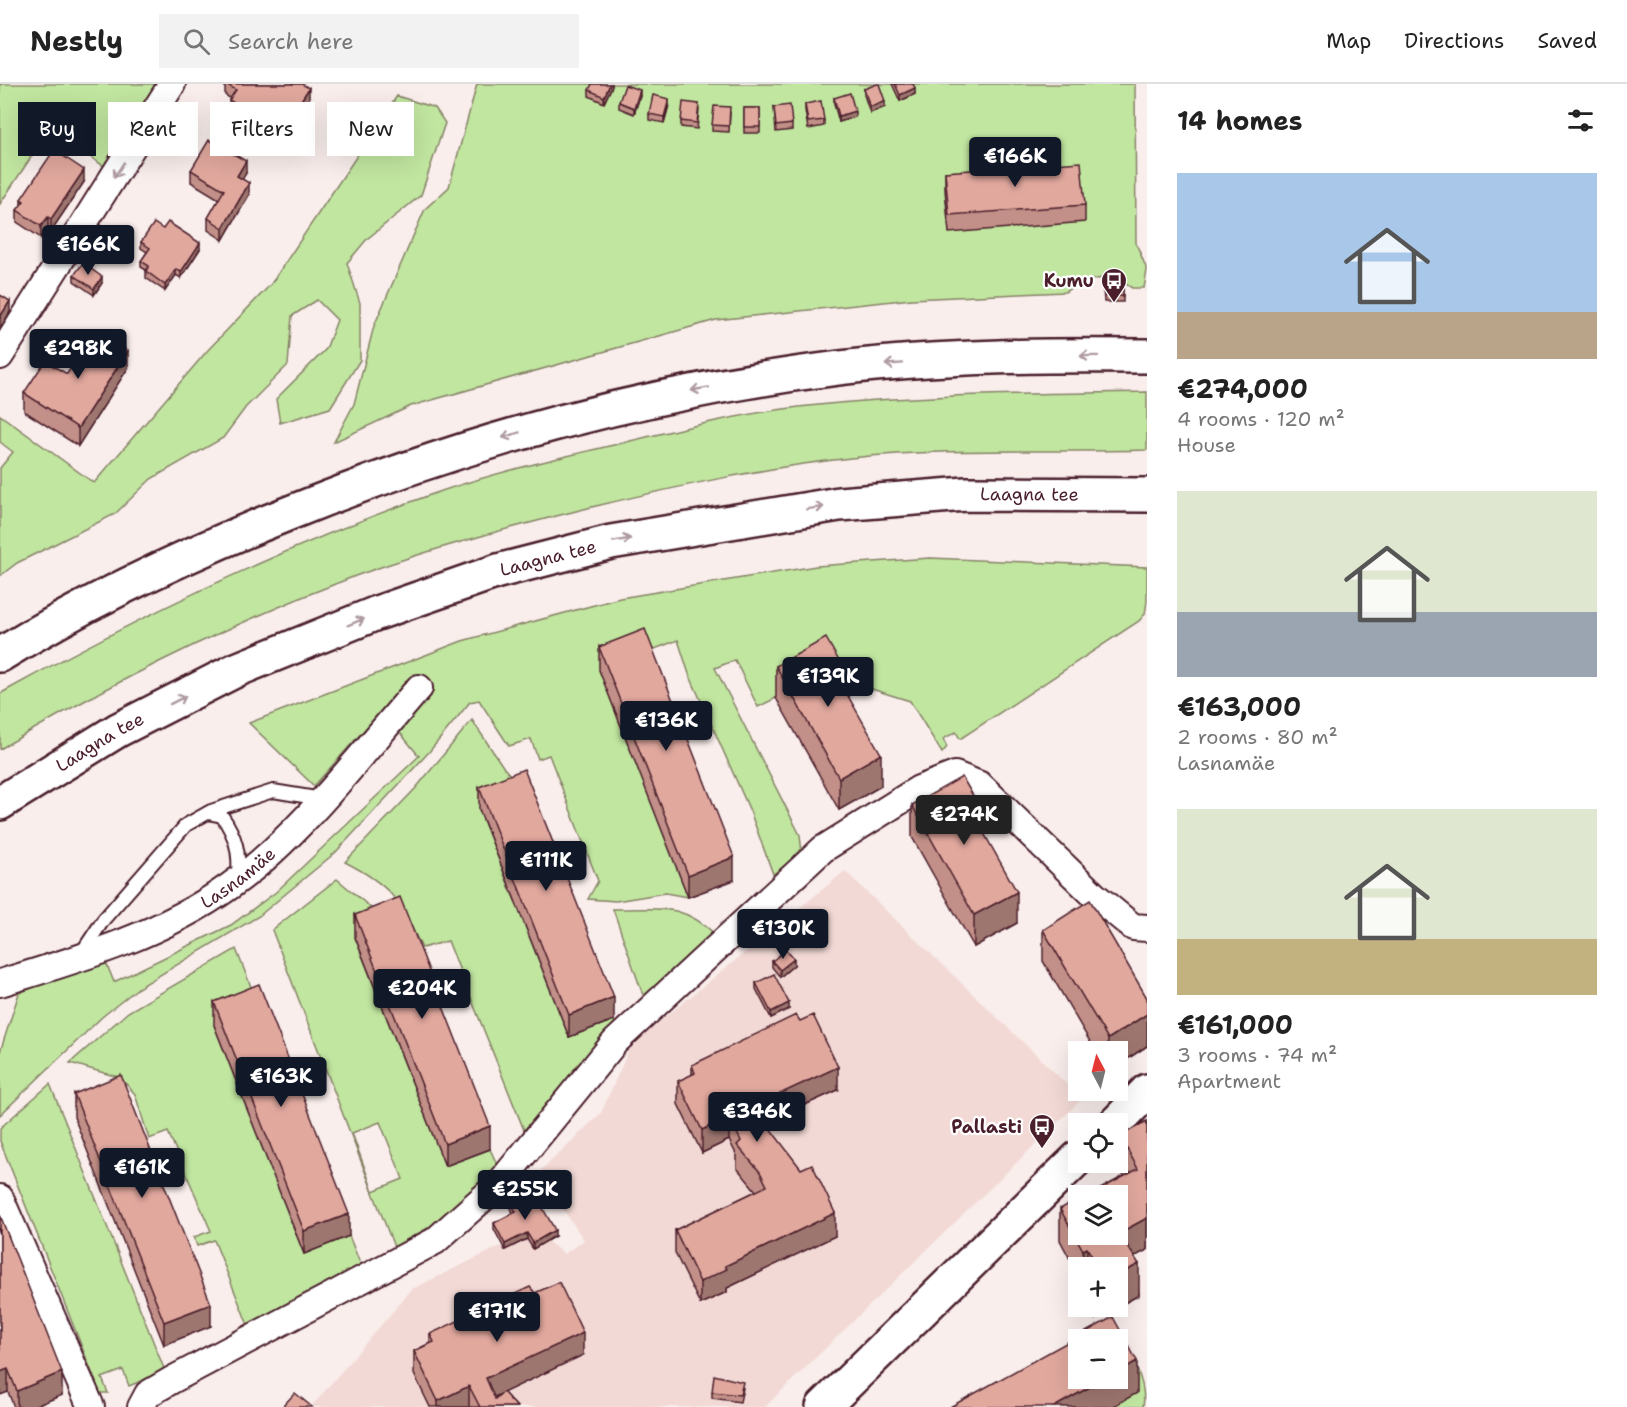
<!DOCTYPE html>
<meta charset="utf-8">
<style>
body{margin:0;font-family:"Shantell Sans",sans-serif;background:#f2f2f2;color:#222;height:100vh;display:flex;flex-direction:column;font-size:22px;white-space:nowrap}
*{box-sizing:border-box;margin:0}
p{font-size:20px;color:#767676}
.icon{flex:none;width:33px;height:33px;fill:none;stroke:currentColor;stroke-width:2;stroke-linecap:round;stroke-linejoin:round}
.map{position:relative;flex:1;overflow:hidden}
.details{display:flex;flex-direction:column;background:#fff;width:480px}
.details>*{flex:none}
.top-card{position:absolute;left:18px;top:18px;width:570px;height:54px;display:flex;gap:12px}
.needle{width:39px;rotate:353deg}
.controls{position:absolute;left:1068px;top:957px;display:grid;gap:12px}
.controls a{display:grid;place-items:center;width:60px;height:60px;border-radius:0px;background:#fff;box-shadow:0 6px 24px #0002;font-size:30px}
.price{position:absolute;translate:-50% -51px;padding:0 14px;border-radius:6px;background:#111827;color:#fff;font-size:20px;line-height:39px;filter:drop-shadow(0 2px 3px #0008)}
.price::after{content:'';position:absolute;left:50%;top:36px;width:18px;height:14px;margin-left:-9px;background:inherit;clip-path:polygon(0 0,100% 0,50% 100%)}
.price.selected{background:#222;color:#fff}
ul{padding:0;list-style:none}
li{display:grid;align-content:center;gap:12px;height:318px;padding:0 30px}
li span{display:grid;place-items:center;height:186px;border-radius:0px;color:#555}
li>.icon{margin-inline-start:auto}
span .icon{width:108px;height:108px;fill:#fffc;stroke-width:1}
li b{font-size:26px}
h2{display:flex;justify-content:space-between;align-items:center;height:72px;padding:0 30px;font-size:26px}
.chip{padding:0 21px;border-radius:0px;background:#fff;box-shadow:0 6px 24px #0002;font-size:21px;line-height:54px}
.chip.selected{background:#111827;color:#fff}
header{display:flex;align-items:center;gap:36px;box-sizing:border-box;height:84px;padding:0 30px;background:#fff;border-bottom:2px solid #e0e0e0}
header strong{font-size:28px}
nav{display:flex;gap:33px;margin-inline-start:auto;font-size:21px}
.search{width:420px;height:54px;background:#f2f2f2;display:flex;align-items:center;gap:15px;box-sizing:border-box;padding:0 21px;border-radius:0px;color:#767676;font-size:22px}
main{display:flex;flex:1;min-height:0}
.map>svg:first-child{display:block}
.built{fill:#f2d9d5}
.green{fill:#c1e6a0;stroke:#868266;stroke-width:1.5;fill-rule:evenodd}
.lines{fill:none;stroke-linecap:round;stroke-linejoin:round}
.lane-casing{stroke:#4a1f2b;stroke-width:16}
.street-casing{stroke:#4a1f2b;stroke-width:30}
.secondary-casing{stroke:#4a1f2b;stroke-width:38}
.primary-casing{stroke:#4a1f2b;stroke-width:38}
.lane{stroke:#fff;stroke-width:12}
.street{stroke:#fff;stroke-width:26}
.secondary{stroke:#fff;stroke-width:33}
.primary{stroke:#fff;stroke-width:33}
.wall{fill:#c29088;stroke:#4a1f2b;stroke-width:1.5}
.shaded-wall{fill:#9e766f;stroke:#4a1f2b;stroke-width:1.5}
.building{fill:#e1a89e;stroke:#4a1f2b;stroke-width:1.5}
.oneway{stroke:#ae9aa0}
.labels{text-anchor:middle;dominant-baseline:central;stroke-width:4.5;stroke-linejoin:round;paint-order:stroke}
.poi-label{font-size:18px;font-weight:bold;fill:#4a1f2b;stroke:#fff;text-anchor:end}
.street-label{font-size:18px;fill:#4a1f2b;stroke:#fff}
</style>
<header>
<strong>Nestly</strong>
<div class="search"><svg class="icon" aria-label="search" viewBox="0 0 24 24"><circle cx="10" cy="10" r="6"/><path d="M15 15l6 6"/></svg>Search here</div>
<nav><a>Map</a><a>Directions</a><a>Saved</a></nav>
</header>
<main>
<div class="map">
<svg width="1147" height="1323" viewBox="0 0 1147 1323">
<rect width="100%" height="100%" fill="#f9eeec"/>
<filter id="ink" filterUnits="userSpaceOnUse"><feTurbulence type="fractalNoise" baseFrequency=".0167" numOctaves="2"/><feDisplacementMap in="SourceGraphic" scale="12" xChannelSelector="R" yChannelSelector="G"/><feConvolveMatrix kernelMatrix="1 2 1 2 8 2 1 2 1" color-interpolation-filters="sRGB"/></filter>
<g filter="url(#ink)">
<path class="built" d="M845,787L1082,1015L765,1323H311L412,1205L503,1161L506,1166L527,1155L533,1165L547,1157L564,1170L584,1156L538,1089L601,1029L631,961Z"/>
<g class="green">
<path d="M0,0H172L116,90L49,46L0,120Z"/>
<path d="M477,0H1135L1136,159L1147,186L1144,204H1132L1113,192L1080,198L1065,208L912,215L716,236L411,322L334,358L354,320L374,242L425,125L449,103Z"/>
<path d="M397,12L435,24L445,39L421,111L367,155L347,179L360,219V276L330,324L280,339L276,315L326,265L337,236L317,216L292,232L288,281L246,323L223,354L151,395L115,430L17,479L0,492V384L13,368L0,358V331L94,399L207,267L271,200Z"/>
<path d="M1147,308V366C1049,369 949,363 851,374C766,383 680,402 596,422C516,442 436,463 358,491C234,538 114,597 0,665V610L5,607C142,531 283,463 430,411C492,389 558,374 622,359C680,345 739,330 799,323C914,310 1031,310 1147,308Z"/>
<path d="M930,474L1147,483V517L1145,530L1139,537L960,655L956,648L943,655L947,663L942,669L910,617L862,602L839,609L776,614L758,623L735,576L715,584L800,751L802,769L773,790L750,727L689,590L678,556L600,586L688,813L665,809L616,817L588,815L598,797L549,671L538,675L531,655L509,662L479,616L470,618L429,668L336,768L259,832L138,904L102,933L0,1031V968L19,909L105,876L114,898L231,841L276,808L419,672L397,645L430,601L414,590L314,702L249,639L462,557L620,514L816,482Z"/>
<path d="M472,636L504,684L524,707L479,726L569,953L614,936L616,945L524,1046L448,857L422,864C399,817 394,803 345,778L416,704Z"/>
<path d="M337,795L390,840L355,854L445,1082L490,1065L499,1085L444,1135L394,1163L272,846ZM380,1038L403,1095L373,1107L352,1049Z"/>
<path d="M613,825C659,826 679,817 715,850L644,914Z"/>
<path d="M236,865L259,923L214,941L304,1170L349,1152L362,1184L250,1246L214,1156L197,1162L194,1153L211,1147L168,1048L149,1055L135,1010L121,994L70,979L128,928Z"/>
<path d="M50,1000L165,1287L129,1302L123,1286L102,1294L108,1309H97L90,1303L97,1301L0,1057V1044Z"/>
<path d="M1125,1261C1135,1279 1147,1302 1143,1323H1112Z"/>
</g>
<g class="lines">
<defs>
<g id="lane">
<path d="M208,729L222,732C236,752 240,769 238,793"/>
<path d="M80,871L104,835L186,741L211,727L273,707L322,715"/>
</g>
<g id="street">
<path d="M0,272L172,0"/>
<path id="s1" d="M0,899C79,875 162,851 230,802C300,752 362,669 419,604"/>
<path d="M0,1114L91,1323"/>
<path d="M141,1323L148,1310L172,1296L435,1157L500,1099L615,958L823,765L919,705L955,691L980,701L1094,811L1133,843L1147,844"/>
</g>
<g id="secondary">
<path d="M1115,1040L1147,1007"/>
<path d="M823,1323L1078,1074"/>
</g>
<g id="primary">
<path d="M0,571C91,515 187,470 287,430C467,357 646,308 839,284C941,272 1045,271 1147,272"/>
<path id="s2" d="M0,719L118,646L236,586L377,529L498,487L611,458L839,420L966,410L1147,411"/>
</g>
</defs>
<use href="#lane" class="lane-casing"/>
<use href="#street" class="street-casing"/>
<use href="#secondary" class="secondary-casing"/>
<use href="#primary" class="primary-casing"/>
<use href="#lane" class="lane"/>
<use href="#street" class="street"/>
<use href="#secondary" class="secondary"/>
<use href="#primary" class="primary"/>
</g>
<g class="wall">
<path d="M225,0H302L309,16L306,21V33L290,58L285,55L281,60L229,28V16L230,14L225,11Z"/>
<path d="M612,0V2L604,19L589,12V6Z"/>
<path d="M892,0H913L915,10L900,17Z"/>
<path d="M864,5L885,23L870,29L864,11Z"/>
<path d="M640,12L634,30L619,24V18Z"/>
<path d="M834,14L855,33L839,38L834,20Z"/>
<path d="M805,20L824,36V42L808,45L805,26Z"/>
<path d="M669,21L664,39L649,36V30Z"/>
<path d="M774,23L792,40V46L776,48Z"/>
<rect x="744" y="24" width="16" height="25"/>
<path d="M699,26L697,45L681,43V37Z"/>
<path d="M730,29L729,48L712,47V41Z"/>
<path d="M155,43L185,52L177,64L155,49Z"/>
<path d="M191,86L246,89L242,95L249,111L223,156L208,146V134L219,115L191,98Z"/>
<path d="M945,88L1085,121V138L949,149L945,106Z"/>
<path d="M84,98L51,147L48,145L41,154L17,138V126L21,122V115Z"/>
<path d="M163,145L200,165L181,194L176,191L165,207L146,194V186L141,183V177L147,168L141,164V158Z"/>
<path d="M74,191L102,199L94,211L74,197Z"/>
<path d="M1103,204H1123V218H1104Z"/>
<path d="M128,284L78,362L24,327V309L67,290Z"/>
<path d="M599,563L734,796L688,813L599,586Z"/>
<path d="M776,582L839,597L881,702L839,726L776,614Z"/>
<path d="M479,703L614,936L569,953L479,725Z"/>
<path d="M912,721L1017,839L974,863L912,753Z"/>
<path d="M355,831L490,1065L445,1082L355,853Z"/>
<path d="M1043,846L1147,962L1118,981V968H1096L1043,877Z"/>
<path d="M772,877L794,881L780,893L772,883Z"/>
<path d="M756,899L789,925L771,934L756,905Z"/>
<path d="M214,918L349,1152L304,1170L214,941Z"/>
<path d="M692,981L838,1006L758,1042L835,1152L727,1204V1208L700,1220L675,1169V1146L756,1107L737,1084V1072L729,1056L702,1069L678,1020V997L692,991Z"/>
<path d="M74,1010L211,1242L164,1261L74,1033Z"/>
<path d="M1147,1037V1166L1134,1172L1139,1211L1095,1235L1088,1222H1118V1184H1078V1190L1060,1156V1125L1078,1150L1118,1112H1095V1108L1124,1092L1120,1084V1052Z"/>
<path d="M511,1119L555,1152L533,1165L527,1155L505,1166L494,1145V1139L513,1129L511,1125Z"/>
<path d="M0,1131L62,1311L33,1323H14L8,1308L0,1311Z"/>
<path d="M430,1250L583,1271L503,1308L517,1323H430L414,1290V1267L430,1259Z"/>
<path d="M743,1304L740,1318L712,1314V1308Z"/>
</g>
<g class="shaded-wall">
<path d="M610,0H612V2L604,19V13Z"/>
<path d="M309,4V16L300,30V18Z"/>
<path d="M915,4V10L900,17V11Z"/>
<path d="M640,6V12L634,30V24Z"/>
<path d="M669,15V21L664,39V33Z"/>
<path d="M885,17V23L870,29V23Z"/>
<path d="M306,21V33L290,58V46Z"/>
<path d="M855,27V33L839,38V32Z"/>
<path d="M285,43V55L281,60V48Z"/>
<path d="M185,46V52L177,64V58Z"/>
<path d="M246,77V89L237,104V92Z"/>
<path d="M84,86V98L51,147V135Z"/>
<path d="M249,99V111L223,156V144Z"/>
<path d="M48,133V145L41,154V142Z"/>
<path d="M200,159V165L181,194V188Z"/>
<path d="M176,185V191L165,207V201Z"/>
<path d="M102,193V199L94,211V205Z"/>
<path d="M10,217V228L0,245V233Z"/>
<path d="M128,267V284L78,362V344Z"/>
<path d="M839,577V609L831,582Z"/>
<path d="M881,670V702L839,726V694Z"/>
<path d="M975,715V747L967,719Z"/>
<path d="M734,773V796L688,813V791Z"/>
<path d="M1017,808V839L974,863V831Z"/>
<path d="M794,875V881L780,893V886Z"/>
<path d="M614,913V936L569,953V931Z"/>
<path d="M789,919V925L771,934V928Z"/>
<path d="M1147,930V962L1118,981V968H1108V955Z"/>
<path d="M838,983V1006L749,1046V1024Z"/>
<path d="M729,1033V1056L702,1069V1046Z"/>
<path d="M490,1042V1065L445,1082V1060Z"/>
<path d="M835,1129V1152L727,1204V1208L700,1220V1198L725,1182Z"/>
<path d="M349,1130V1152L304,1170V1147Z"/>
<path d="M1147,1134V1166L1119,1181V1149Z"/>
<path d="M555,1146V1152L533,1165V1159Z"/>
<path d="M527,1149V1155L505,1166V1160Z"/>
<path d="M1087,1164V1184L1083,1181V1184V1166Z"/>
<path d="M1139,1180V1211L1095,1235V1222H1118V1191Z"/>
<path d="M211,1220V1242L164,1261V1238Z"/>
<path d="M583,1249V1271L486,1317V1294Z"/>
<path d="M1137,1277V1309L1112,1323H1054L1106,1294H1118V1288Z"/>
<path d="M8,1285V1308L0,1311V1288Z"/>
<path d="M62,1288V1311L33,1323H17V1307Z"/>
<path d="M469,1302V1323H438V1317Z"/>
</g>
<g class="building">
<path d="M226,0H302L309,4L300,18L306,21L290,46L285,43L281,48L229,16L236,6Z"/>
<path d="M592,0H610L604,13L589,6Z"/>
<path d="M877,0H879L885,17L870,23L864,5Z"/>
<path d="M895,0H913L915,4L900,11Z"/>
<path d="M625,1L640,6L634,24L619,18Z"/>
<path d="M850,9L855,27L839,32L834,14Z"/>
<path d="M653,11L669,15L664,33L649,30Z"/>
<path d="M821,17L824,36L808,38L805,20Z"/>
<path d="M683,18L699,20L697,39L681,37Z"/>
<path d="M790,21L792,40L776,42L774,23Z"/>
<path d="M714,22L730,23L729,42L712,41Z"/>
<rect x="744" y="24" width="16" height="19"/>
<path d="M163,31L185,46L177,58L155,43Z"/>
<path d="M209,56L246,77L237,92L249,99L223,144L208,134L224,106L191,86Z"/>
<path d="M54,66L84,86L51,135L48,133L41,142L17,126L24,117L21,115Z"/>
<path d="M1081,78L1085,121L949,131L945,88Z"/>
<path d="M168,138L200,159L181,188L176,185L165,201L146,187L149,182L141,177L150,164L141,158L154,139L163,145Z"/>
<path d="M83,179L102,193L94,205L74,191Z"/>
<path d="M1103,204H1123V212H1104Z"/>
<path d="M0,211L10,217L0,233Z"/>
<path d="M96,246L128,267L78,344L24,309L45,277L67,290Z"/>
<path d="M645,545L734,773L688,791L599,563Z"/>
<path d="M826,554L839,577L831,582L881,670L839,694L776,582Z"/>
<path d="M524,685L614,913L569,931L479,703Z"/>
<path d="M962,693L975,715L967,719L1017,808L974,831L912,721Z"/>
<path d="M400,813L490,1042L445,1060L355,831Z"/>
<path d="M1090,816L1147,914V930L1108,955L1043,846Z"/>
<path d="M786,866L794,875L780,886L772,877Z"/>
<path d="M774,890L789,919L771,928L756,899Z"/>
<path d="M259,900L349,1130L304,1147L214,918Z"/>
<path d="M796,931L800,937L813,931L838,983L749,1024L759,1044L766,1039L801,1085L812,1080L835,1129L725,1182L727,1185L700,1198L675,1146L767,1102L760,1088L737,1061L741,1057L729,1033L702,1046L678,997L695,989L692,981Z"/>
<path d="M121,991L211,1220L164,1238L74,1010Z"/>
<path d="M1147,1037V1134L1119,1149L1139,1180L1118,1191V1184H1084L1083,1181L1094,1176L1087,1164L1083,1166L1060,1125L1078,1115V1150H1118V1112H1097L1095,1108L1138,1085L1120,1052Z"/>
<path d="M533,1107L555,1146L533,1159L527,1149L505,1160L494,1139L516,1128L511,1119Z"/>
<path d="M0,1131L62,1288L17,1307L8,1285L0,1288Z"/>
<path d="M559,1198L583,1249L486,1294L495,1315L503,1308L517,1323H480L469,1302L438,1317L414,1267L434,1258L430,1250L530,1203L535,1209Z"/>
<path d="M1113,1233L1137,1277L1118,1288V1256H1078V1294H1106L1054,1323H950Z"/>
<path d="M714,1291L743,1298L740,1311L712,1308Z"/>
<path d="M295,1309L312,1323H282Z"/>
</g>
<defs><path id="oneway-shaft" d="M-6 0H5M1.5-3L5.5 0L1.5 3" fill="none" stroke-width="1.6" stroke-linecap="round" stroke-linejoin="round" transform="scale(1.5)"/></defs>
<g class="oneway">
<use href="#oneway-shaft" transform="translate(119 86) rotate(123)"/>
<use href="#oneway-shaft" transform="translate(1089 272) rotate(179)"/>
<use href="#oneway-shaft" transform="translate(894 280) rotate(176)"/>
<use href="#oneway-shaft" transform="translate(700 305) rotate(170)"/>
<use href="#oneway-shaft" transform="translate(511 351) rotate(163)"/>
<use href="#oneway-shaft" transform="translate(815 424) rotate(-9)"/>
<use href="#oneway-shaft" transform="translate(622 456) rotate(-10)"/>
<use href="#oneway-shaft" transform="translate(356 538) rotate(-22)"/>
<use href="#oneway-shaft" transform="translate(178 616) rotate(-27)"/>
</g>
</g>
<defs>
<symbol id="bus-pin" viewBox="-11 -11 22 30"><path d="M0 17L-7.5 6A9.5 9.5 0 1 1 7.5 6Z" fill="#4a1f2b" stroke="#fff"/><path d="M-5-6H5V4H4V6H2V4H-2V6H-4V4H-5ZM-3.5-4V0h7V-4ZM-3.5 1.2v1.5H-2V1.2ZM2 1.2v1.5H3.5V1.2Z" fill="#fff"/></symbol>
</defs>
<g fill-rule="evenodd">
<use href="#bus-pin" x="1099" y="182" width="30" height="40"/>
<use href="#bus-pin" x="1027" y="1028" width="30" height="40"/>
</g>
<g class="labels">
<g class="poi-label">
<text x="1094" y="197">Kumu</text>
<text x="1022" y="1043">Pallasti</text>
</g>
<g class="street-label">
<text stroke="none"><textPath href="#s2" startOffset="1090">Laagna tee</textPath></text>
<text stroke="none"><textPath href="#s2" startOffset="603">Laagna tee</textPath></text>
<text stroke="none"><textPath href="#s2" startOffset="117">Laagna tee</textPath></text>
<text stroke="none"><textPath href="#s1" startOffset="262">Lasnamäe</textPath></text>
</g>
</g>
</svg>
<div class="controls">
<a><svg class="needle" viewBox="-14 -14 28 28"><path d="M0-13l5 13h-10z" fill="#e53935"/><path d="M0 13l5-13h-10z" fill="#767676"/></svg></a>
<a><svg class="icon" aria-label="locate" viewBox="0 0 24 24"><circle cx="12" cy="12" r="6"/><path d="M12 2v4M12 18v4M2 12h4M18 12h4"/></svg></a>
<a><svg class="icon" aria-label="layers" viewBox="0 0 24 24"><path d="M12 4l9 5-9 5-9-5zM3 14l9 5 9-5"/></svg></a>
<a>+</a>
<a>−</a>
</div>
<b class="price" style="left:1015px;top:104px">€166K</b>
<b class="price" style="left:88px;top:192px">€166K</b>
<b class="price" style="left:78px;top:296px">€298K</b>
<b class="price" style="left:828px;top:624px">€139K</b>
<b class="price" style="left:666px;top:668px">€136K</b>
<b class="price selected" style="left:964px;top:762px">€274K</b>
<b class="price" style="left:546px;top:808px">€111K</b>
<b class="price" style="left:783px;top:876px">€130K</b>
<b class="price" style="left:422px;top:936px">€204K</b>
<b class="price" style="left:281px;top:1024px">€163K</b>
<b class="price" style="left:757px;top:1059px">€346K</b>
<b class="price" style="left:142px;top:1115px">€161K</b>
<b class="price" style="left:525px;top:1137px">€255K</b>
<b class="price" style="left:497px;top:1259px">€171K</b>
<div class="top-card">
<a class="chip selected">Buy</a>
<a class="chip">Rent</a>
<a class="chip">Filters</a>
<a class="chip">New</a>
</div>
</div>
<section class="details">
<h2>14 homes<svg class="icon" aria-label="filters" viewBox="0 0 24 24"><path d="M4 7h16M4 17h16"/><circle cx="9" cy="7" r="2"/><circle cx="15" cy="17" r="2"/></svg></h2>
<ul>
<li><span style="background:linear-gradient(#a9c7e8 75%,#b9a48a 0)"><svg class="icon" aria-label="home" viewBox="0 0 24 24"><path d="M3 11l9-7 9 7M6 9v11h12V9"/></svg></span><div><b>€274,000</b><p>4 rooms · 120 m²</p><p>House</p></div></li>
<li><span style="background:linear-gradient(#dfe7d0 65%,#9aa5b1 0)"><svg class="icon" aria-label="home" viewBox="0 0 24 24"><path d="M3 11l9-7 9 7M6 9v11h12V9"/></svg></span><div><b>€163,000</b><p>2 rooms · 80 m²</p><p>Lasnamäe</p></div></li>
<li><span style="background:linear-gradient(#dfe7d0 70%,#c2b280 0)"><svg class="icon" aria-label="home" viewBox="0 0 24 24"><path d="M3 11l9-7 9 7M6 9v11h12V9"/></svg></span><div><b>€161,000</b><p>3 rooms · 74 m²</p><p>Apartment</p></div></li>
</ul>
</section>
</main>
